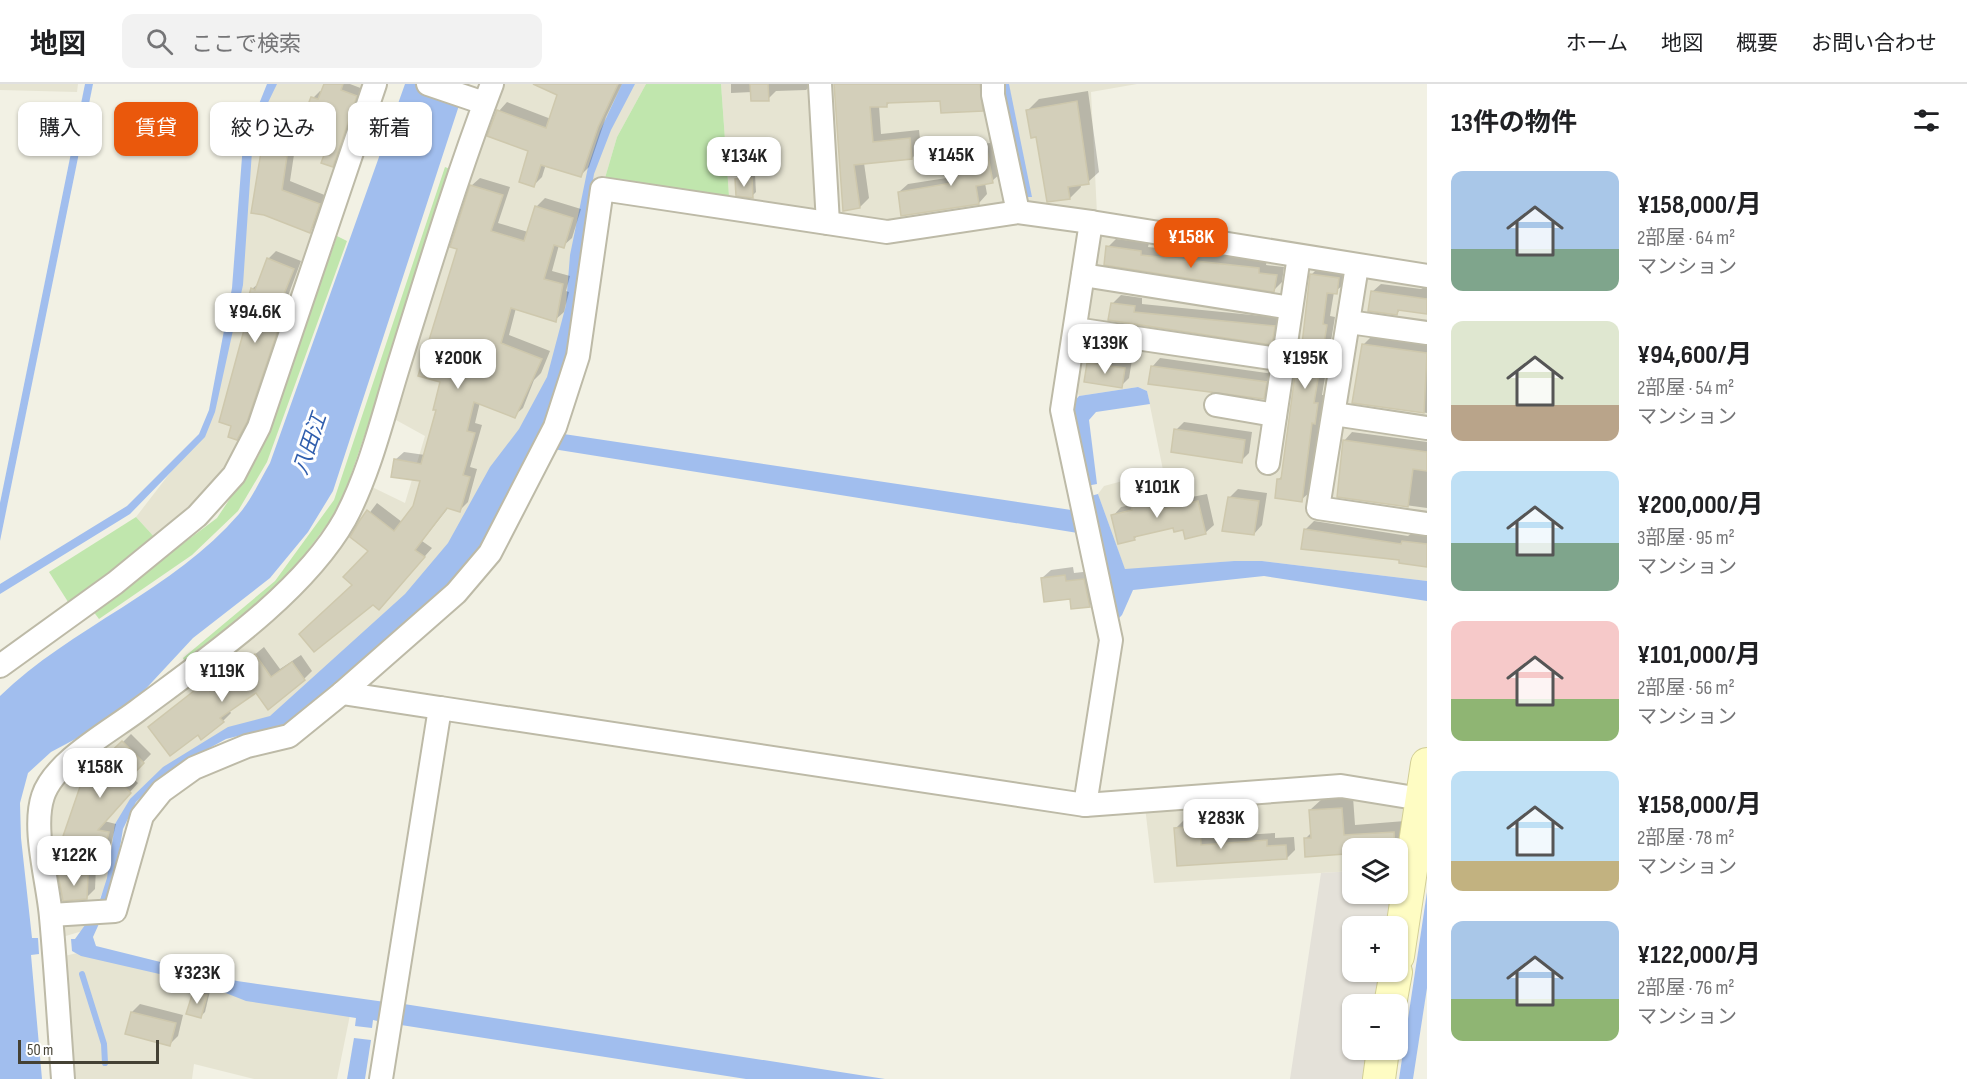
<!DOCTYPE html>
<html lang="ja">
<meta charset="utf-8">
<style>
body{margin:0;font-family:"Sofia Sans Condensed","Noto Sans JP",sans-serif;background:#f2f2f2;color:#202124;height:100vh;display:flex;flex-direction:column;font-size:22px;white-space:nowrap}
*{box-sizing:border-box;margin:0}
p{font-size:20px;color:#757577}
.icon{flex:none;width:33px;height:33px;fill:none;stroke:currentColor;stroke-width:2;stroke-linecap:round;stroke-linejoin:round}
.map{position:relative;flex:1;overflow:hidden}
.sheet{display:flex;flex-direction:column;background:#fff;width:540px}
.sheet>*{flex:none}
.guide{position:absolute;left:18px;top:18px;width:570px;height:54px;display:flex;gap:12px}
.controls{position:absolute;left:1342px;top:754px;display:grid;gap:12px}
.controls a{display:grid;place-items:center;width:66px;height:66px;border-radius:12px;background:#fff;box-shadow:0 2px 4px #0004;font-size:30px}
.scale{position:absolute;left:18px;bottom:15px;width:141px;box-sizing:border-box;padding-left:6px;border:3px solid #444134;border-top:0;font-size:16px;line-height:21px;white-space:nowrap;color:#444134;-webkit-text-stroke:4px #fff;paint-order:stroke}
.price{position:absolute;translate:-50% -51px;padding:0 14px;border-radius:12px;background:#fff;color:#222;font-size:20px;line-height:39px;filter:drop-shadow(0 2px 3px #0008)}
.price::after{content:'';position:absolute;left:50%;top:36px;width:18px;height:14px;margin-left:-9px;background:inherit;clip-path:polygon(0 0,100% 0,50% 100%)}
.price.current{background:#ea580c;color:#fff}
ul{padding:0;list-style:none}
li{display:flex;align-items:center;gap:18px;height:150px;padding:0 24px}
li span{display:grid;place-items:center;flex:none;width:168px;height:120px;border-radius:12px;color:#555}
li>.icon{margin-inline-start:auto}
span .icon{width:72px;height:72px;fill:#fffc;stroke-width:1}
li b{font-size:26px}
h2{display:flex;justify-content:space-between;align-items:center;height:72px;padding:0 24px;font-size:26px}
.tag{padding:0 21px;border-radius:12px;background:#fff;box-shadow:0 2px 4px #0004;font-size:21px;line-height:54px}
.tag.current{background:#ea580c;color:#fff}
header{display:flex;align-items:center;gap:36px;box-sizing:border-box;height:84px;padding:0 30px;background:#fff;border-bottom:2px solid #e0e0e0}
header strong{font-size:28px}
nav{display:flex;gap:33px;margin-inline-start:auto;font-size:21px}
.search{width:420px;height:54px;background:#f2f2f2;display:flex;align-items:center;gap:15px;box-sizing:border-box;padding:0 21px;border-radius:12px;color:#757577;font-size:22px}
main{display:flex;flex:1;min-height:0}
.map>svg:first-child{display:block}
.residential{fill:#e6e4d2}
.industrial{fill:#e4e1d9}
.green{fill:#c0e6ad}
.water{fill:#a1beee}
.shadow{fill:#0003}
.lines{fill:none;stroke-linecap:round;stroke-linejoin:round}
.stream{stroke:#a1beee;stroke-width:6}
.building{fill:#d3cfba;stroke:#cec8ad;stroke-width:1.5}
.street-casing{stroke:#bdbaa7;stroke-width:26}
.secondary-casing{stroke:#d2ce95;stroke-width:34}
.street{stroke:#fff;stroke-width:22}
.secondary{stroke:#fefcc3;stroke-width:32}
.labels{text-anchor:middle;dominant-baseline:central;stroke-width:6;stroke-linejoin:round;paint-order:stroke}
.water-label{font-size:21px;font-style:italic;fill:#305ead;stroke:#fff}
</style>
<header>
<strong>地図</strong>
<div class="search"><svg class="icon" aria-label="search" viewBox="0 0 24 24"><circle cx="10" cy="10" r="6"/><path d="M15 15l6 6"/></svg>ここで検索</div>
<nav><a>ホーム</a><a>地図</a><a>概要</a><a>お問い合わせ</a></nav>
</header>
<main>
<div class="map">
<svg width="1427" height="995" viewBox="0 0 1427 995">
<rect width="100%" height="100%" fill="#f2f1e4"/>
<g class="residential">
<path d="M0,0H78L77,8L0,6Z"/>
<path d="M273,0H375L244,368L208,416L157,456L136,433L207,341L239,200L252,47Z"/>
<path d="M501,0H646L617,53L605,94L589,98L554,295L466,462L282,630L227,649L143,703L121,736L110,791L86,846L59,854L43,749L60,689L297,509L372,403L405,419L425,352L396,336L452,133Z"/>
<path d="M721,0H1137L1091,8L1097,130L887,143L729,112Z"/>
<path d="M1104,147L1427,200V497L1262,477H1234L1125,486L1098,410L1104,402L1163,386L1147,307L1138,303L1079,312L1073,298L1093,154Z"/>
<path d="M1342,708L1409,723L1398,784V765H1353V787L1154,799L1145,723Z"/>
<path d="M86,867L351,926L337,995H254L194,980L192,995H68L60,873Z"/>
</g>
<path class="industrial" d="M1353,787V810H1396L1390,843H1353V888H1383L1378,921H1353V966H1371L1366,995H1290L1321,789Z"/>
<g class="green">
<path d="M646,0H721L729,112L605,94L617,53Z"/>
<path d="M445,83L455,87L340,423L286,496L186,581L183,574L275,497L334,416Z"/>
<path d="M337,152L347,157L267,378L238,427L192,471L99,535L93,527L217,434L259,371Z"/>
<path d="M136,433L157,456L70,521L49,488Z"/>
</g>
<g class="water">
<path d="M85,0H93L0,457V419Z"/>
<path d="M267,0H277L261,33L252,67L243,201L215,328L205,353L130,430L0,510V500L127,422L199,350L209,326L232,204L243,60Z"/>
<path d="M405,0H466L333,407L308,448L270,494L193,554L140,611L98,643L51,668L28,689L20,719L21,754L32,854H38L39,870L31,871L42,995H0V612C71,543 174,506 239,430C252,415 260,396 270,379Z"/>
<path d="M622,0H635L611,46L594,90L580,170L578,205L557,349L1078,427L1087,413L1098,410L1125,485L1234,477H1262L1427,497V517L1264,492L1133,506L1122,531L1115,538L1084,450L534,362L487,460L462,489L388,560L289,639L226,655L171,685L136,718L123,745L114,799L107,818L99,819L107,794L115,740L130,715L163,683L228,643L270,632L405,510L448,459L490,383L519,345L547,293L566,221L570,171L588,83L600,47Z"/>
<path d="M1001,0H1009L1032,113H1023Z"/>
<path d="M1138,303L1147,307L1150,320L1096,328L1089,336L1097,400L1086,402L1070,322L1079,312Z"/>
<path d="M1427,808V904L1413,995H1399Z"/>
<path d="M102,833L93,853L96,862L237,897L385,918L382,938L373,936L372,944L355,942L356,934L246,917L203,900L81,872L72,867L71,855H75L90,834Z"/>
<path d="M404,920L885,995H746L401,941Z"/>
<path d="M354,954L371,956L365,995H347Z"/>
</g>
<g class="shadow">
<path d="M326,0H350L363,5L339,74L332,82V54L313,14L320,7L323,8Z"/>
<path d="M536,0H622L606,33L589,83L581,91L546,80L542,93L534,101L530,66L499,27L507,18L551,35L559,11Z"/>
<path d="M731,0H812L806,6L776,7L768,15L752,8L731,9Z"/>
<path d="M835,0H988L991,16L982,26L942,16L891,17L887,21L879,22L881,50L919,46L921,65L912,74L864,79L869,114L860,123Z"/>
<path d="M1088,7L1099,88L1088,98L1080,100L1081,103L1070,114L1038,52L1028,26L1039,15Z"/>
<path d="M995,58L1001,89L992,97L985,99L987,110L979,119L899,108L908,100L953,93L949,73L958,65Z"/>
<path d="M271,60L295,64L290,97L327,112L318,139L309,147L264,130L262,68Z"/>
<path d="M740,91H755L756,108L752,112L737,95Z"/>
<path d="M480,94L510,103L498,139L528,148L536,123L545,114L581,125L572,154L563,162L559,161L552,187L570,192L566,207L569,208L564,228L555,236L516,224L509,251L550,267L541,289L534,296L523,324L514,332L480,318L475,339L482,341L470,383L477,385L468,418L460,426L449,423L422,457L432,464L387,516L354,501L370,466L352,452L377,419L402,438L415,423L422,396L395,376L404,368L425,371L438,325L458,164L471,102Z"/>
<path d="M1116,155L1149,159L1148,163L1267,176L1266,181L1284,183L1282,198L1274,206L1108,163Z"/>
<path d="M276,167L301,177L288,212L293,214L254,328L245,346L237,354L246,245L252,205L260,198L268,175Z"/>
<path d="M1320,182L1346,186L1345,200L1334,208L1330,232L1335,233L1322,311H1326L1323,330L1320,333L1310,408L1301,416L1279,395L1283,391L1300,269L1303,266L1311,191Z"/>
<path d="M1381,200L1421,205L1427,202V228L1401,225L1396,230L1372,208Z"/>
<path d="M1121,211L1142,214V220L1282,234L1280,251L1272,259L1110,235L1112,220Z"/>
<path d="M1372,252L1427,261V329L1354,318L1363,261Z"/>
<path d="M1097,271L1132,276L1129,294L1121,302L1088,280Z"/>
<path d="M1160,274L1274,290L1272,305L1263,314L1150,299L1152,283Z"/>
<path d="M1184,338L1252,348L1249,369L1241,377L1176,346Z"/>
<path d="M1352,348L1427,358V424L1339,412L1344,357Z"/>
<path d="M1168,402L1172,417L1207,410L1214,441L1205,449L1174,442L1139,450L1134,455L1113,432L1121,423L1132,421L1131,417L1140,409Z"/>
<path d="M1238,405L1267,409L1262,441L1254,450L1229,414Z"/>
<path d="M1314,437L1408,452L1412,449L1427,451V481L1305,446Z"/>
<path d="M1073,483L1074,489L1092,487L1098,513L1089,521L1042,494L1051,486Z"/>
<path d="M264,563L280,585L301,571L312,587L304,595L257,607L229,626L231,629L223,637L198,649L150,643L213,592L219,600Z"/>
<path d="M131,650L151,670L130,692L138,699L104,737L116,740L111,761L103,770L82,692L103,669L108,673Z"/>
<path d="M1353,713L1355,741L1405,737L1406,754L1396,765H1353V768L1306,771L1305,755L1312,748L1310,726L1322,715Z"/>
<path d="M1208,734L1209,753L1275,749V754L1294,753L1295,766L1287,774L1178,781L1176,744L1184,736Z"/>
<path d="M68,782L96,783L95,805L86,814L60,790Z"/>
<path d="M198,904L210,907L205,928L201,932L194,908Z"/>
<path d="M140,920L183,931L178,952L170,960L132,928Z"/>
</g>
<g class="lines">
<path class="stream" d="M82,890L104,960L105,979"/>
</g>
<g class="building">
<path d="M324,0H343L341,6L357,12L333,83L321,79L330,55L326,54L327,51L300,41L311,13L318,15Z"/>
<path d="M533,0H618L598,43L581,93L541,81L534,103L519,98L528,67L487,52L497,26L546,44L557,11Z"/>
<path d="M750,0H768L769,17H751Z"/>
<path d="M834,0H980L983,27L941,29L940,17L887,19V23H870L873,58L910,54L912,75L854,81L860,124L843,127Z"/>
<path d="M1077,17L1089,100L1068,103L1070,115L1047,118L1036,53L1031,54L1026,26Z"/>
<path d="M987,66L993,99L976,102L979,120L901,132L898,108L952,99L948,73Z"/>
<path d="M261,68L287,72L282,106L320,120L310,149L264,131L251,129Z"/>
<path d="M752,94L753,114L736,112L735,95Z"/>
<path d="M470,101L503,111L491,147L524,157L535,122L573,134L564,164L554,161L544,195L563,200L556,238L511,224L501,259L542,275L515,334L474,318L467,347L475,349L463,391L470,393L460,428L447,424L415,466L425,473L379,526L373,521L314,568L299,550L352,501L343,493L368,467L350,453L360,436L367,426L394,447L413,422L420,397L391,393L394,375L421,380L436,326H433L440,298L418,292L457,165L450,163Z"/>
<path d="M1106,162L1141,167V171L1259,184V189L1277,191L1274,208L1104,181Z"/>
<path d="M267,174L294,185L280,220L286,222L247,338L237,356L228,353L231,342L219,338L244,246L239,245L251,204L255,206Z"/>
<path d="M1310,190L1339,194L1337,210L1327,209L1323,240L1327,241L1314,319H1318L1315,340L1312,339L1302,418L1275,414L1277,395H1281L1298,268L1301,269Z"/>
<path d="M1371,207L1427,215V230L1398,226L1397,231L1368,227Z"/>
<path d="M1111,219L1135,222L1134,228L1275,242L1272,261L1108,236Z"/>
<path d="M1362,260L1427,269L1424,329L1352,319Z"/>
<path d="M1087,279L1125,284L1122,304L1084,298Z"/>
<path d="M1151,282L1267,298L1264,315L1148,300Z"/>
<path d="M1174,345L1245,356L1242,379L1171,368Z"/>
<path d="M1343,356L1427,368V387L1413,385L1408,423L1337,413Z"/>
<path d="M1160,409L1164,425L1198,417L1206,450L1185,455L1183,446L1174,448L1173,444L1134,453L1135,456L1118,460L1111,431L1132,426L1130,417Z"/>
<path d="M1228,413L1259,417L1254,451L1222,447Z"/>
<path d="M1304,445L1401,460L1402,457L1427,460V483L1399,479V476L1301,465Z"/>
<path d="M1065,491L1066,497L1084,495L1090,523L1071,525L1070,515L1044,518L1041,494Z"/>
<path d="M255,570L271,593L292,578L305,596L268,626L256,609L220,634L224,638L201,656L198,651L170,672L148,643L204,599L210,607L240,586L237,582Z"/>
<path d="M122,657L144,679L123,701L131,709L98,746L109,748L103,771L60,761L83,694L80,692L94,677L98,680Z"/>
<path d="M1342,724L1344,751L1394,748L1395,765H1345V770L1305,773L1304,754H1311L1309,726Z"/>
<path d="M1200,742L1201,761L1267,756V762L1286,761L1287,775L1177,782L1174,744Z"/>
<path d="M58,790L88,791L87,815L63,817Z"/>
<path d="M193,908L207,911L201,934L186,930Z"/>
<path d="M131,928L176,939L170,962L125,950Z"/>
</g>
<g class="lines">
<defs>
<g id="street">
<path d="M428,0L484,19"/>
<path d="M820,0L828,139"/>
<path d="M993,0V11L1018,128"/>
<path d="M1091,138L1427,192"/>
<path d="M1357,182L1318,424L1427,440"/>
<path d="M1083,191L1291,224"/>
<path d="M1349,238L1427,249"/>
<path d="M1075,245L1284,276"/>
<path d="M1216,321L1275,331"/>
<path d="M1334,330L1427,344"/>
<path d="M1268,379L1299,172"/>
<path d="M0,582L115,499L197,432L234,391L259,343L375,0"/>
<path d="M440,624L342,609L456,509L490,469L555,343L578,272L602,105L887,148L1018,128L1091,138L1062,326L1111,556L1085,721"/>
<path d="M51,831L115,827L142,732L162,707L194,684L247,662L289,652L342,609"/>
<path d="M63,995C59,941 56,887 51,833C48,797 32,745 43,712C54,678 109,648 137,627C205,576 303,510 345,435C369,390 382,336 397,287C427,191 456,94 492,0"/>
<path d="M381,995L440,624L1085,721L1341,702L1421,715"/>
</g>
<g id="secondary">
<path d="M1398,872L1427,680"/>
<path d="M1390,921L1396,888"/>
<path d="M1379,995L1383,966"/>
</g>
</defs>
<use href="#street" class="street-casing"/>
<use href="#secondary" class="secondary-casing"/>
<use href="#street" class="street"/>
<use href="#secondary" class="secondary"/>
</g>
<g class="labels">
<g class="water-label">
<text transform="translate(310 360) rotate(-71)">八田江</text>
</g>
</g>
</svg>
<div class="controls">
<a><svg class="icon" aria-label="layers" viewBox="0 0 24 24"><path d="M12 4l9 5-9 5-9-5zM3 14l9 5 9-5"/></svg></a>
<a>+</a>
<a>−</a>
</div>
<div class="scale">50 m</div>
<b class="price" style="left:951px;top:103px">¥145K</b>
<b class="price" style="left:744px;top:104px">¥134K</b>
<b class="price current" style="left:1191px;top:185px">¥158K</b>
<b class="price" style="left:255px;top:260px">¥94.6K</b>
<b class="price" style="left:1105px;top:291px">¥139K</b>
<b class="price" style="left:458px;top:306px">¥200K</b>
<b class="price" style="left:1305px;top:306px">¥195K</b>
<b class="price" style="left:1157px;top:435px">¥101K</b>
<b class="price" style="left:222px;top:619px">¥119K</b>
<b class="price" style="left:100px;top:715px">¥158K</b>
<b class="price" style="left:1221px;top:766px">¥283K</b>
<b class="price" style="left:74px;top:803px">¥122K</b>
<b class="price" style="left:197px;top:921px">¥323K</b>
<div class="guide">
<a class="tag">購入</a>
<a class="tag current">賃貸</a>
<a class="tag">絞り込み</a>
<a class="tag">新着</a>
</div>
</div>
<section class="sheet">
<h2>13件の物件<svg class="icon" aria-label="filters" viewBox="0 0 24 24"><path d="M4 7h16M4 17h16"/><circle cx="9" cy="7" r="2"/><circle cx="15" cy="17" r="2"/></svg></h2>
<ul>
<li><span style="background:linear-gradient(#a9c7e8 65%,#7fa58c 0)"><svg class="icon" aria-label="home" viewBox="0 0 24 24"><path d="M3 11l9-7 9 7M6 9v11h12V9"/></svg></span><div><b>¥158,000/月</b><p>2部屋 · 64 m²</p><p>マンション</p></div></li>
<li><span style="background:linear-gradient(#dfe7d0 70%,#b9a48a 0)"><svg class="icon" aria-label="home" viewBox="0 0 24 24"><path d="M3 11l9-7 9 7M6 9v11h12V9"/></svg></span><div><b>¥94,600/月</b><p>2部屋 · 54 m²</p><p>マンション</p></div></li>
<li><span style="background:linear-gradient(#bfe0f5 60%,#7fa58c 0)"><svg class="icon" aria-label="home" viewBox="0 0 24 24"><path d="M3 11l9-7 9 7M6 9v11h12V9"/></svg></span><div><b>¥200,000/月</b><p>3部屋 · 95 m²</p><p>マンション</p></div></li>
<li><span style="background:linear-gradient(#f6c9c9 65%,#8fb573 0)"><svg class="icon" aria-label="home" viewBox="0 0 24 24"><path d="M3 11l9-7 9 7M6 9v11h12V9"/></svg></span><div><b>¥101,000/月</b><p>2部屋 · 56 m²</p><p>マンション</p></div></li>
<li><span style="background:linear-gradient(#bfe0f5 75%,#c2b280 0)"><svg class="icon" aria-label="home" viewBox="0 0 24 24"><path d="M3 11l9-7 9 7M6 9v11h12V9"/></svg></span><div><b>¥158,000/月</b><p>2部屋 · 78 m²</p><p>マンション</p></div></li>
<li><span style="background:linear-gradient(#a9c7e8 65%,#8fb573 0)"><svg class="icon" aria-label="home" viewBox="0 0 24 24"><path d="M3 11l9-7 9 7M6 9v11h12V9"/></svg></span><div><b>¥122,000/月</b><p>2部屋 · 76 m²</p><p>マンション</p></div></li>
</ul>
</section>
</main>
